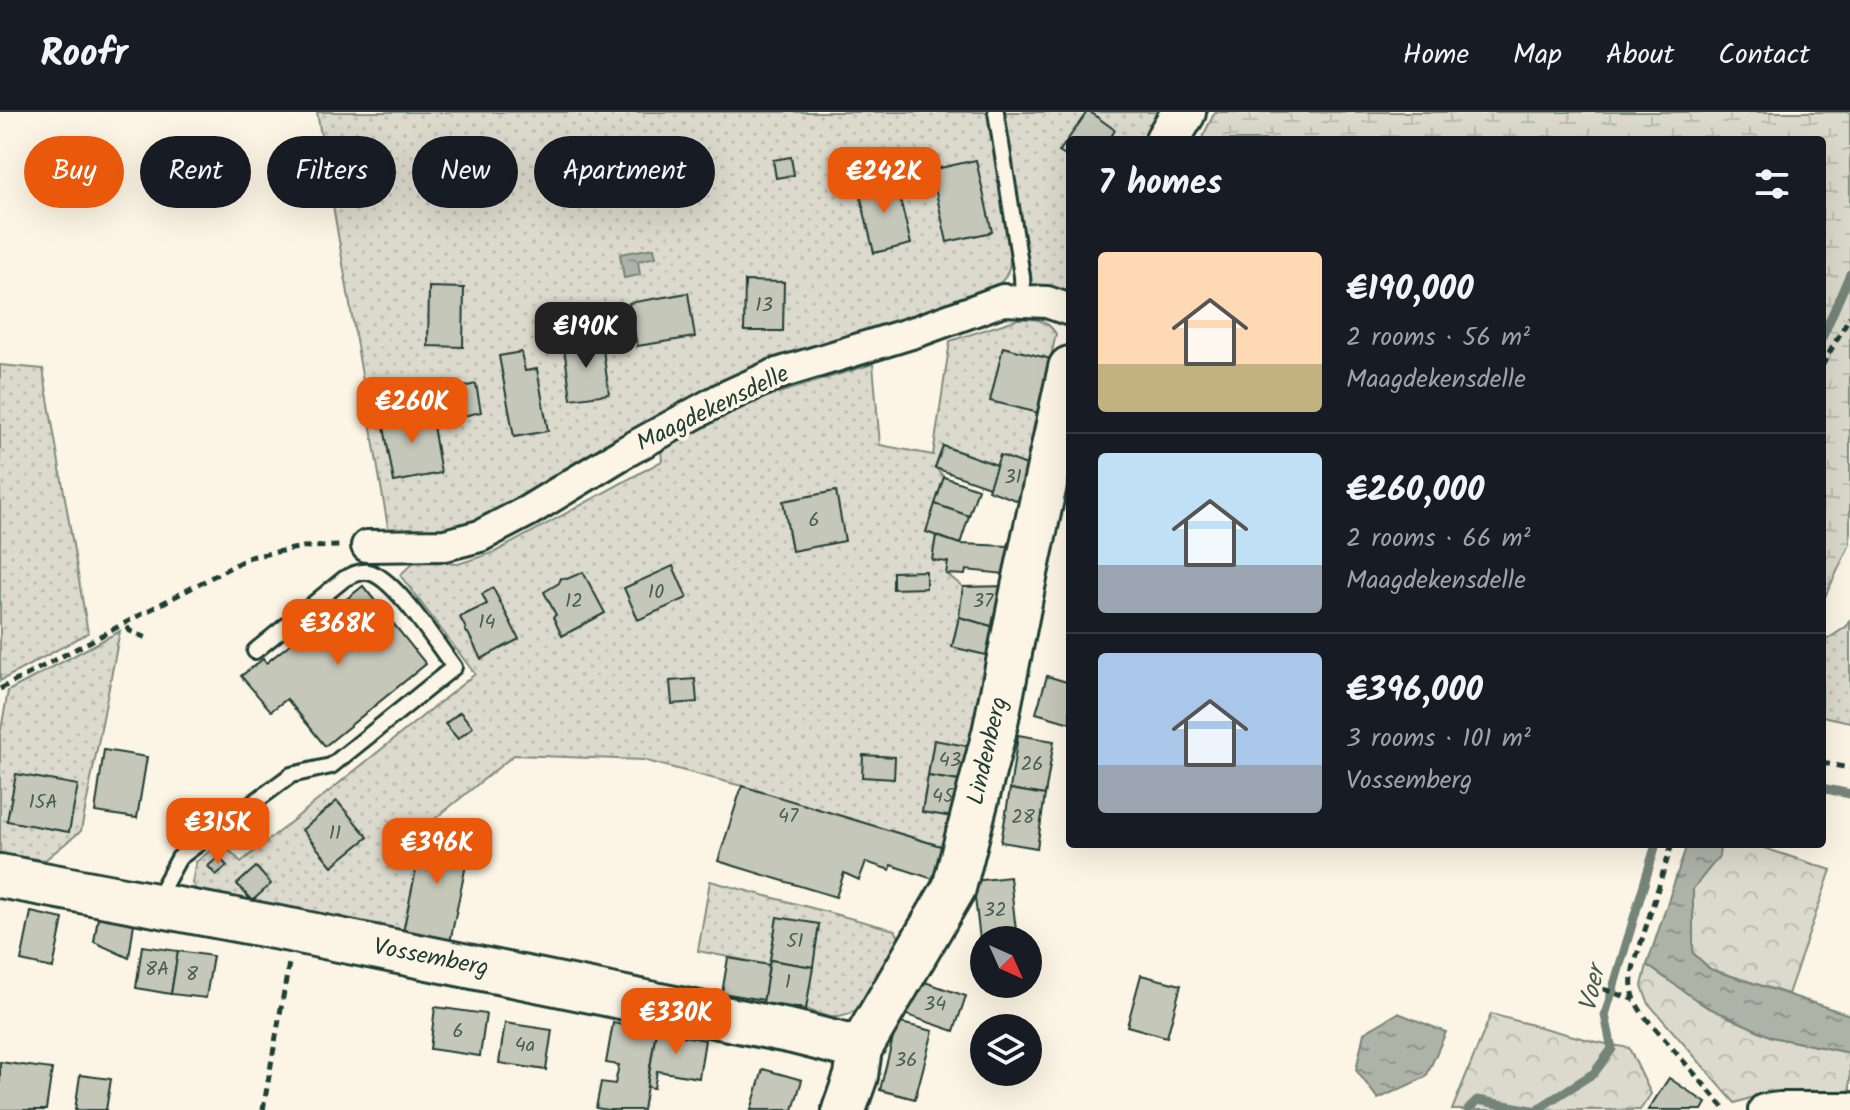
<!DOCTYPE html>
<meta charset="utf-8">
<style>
body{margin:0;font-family:Kalam,sans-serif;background:#20242c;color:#f1f3f6;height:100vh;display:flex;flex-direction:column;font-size:30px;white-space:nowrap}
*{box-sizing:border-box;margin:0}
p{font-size:26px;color:#9ea1a6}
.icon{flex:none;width:44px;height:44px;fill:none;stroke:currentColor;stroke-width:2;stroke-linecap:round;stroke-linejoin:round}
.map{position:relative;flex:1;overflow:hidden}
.drawer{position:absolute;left:1066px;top:24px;width:760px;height:712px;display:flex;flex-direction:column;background:#171b24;border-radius:8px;box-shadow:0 8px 32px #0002}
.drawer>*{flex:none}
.hud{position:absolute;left:24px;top:24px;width:760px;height:72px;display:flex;gap:16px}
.needle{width:52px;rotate:135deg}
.tools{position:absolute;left:970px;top:814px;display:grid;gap:16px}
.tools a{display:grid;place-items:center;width:72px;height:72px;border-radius:50%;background:#171b24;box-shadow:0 8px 32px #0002;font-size:40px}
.price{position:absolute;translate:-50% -68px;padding:0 18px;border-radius:16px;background:#ea580c;color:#fff;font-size:26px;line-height:52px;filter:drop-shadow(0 2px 4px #0008)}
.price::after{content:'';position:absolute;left:50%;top:48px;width:24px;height:18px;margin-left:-12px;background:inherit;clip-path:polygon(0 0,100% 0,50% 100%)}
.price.on{background:#222;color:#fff}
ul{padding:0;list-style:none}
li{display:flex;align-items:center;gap:24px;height:200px;padding:0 32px}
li+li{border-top:2px solid #363941}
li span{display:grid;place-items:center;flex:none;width:224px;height:160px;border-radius:8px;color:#555}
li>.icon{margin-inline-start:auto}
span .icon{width:96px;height:96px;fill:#fffc;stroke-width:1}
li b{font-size:34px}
h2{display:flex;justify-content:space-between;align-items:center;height:96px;padding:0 32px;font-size:34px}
.tag{padding:0 28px;border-radius:36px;background:#171b24;box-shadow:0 8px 32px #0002;font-size:28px;line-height:72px}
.tag.on{background:#ea580c;color:#fff}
header{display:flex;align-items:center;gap:48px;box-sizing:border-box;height:112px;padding:0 40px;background:#171b24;border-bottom:2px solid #363941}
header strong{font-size:38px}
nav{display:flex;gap:44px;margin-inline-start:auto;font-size:28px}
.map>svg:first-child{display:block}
.green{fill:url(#green-dots);stroke:#7e8c80;stroke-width:2}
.forest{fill:url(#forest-crowns);stroke:#7e8c80;stroke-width:2}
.wetland{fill:url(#wetland-marsh);stroke:#7e8c80;stroke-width:2}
.water{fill:url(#water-ripples);stroke:#758479;stroke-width:2}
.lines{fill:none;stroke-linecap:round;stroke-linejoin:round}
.stream{stroke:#758479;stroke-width:9}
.building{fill:#c5c7b9;stroke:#1f3d34;stroke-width:2}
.lane-casing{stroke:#1f3d34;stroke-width:20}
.street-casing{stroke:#1f3d34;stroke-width:36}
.secondary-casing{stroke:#1f3d34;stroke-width:48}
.path{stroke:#1f3d34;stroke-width:5;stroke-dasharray:8 6;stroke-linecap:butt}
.lane{stroke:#fcf5e5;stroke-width:14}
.street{stroke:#fcf5e5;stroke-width:30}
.secondary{stroke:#fcf5e5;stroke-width:42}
.labels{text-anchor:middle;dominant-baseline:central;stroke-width:7;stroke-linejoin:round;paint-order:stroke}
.number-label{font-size:20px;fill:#486055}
.street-label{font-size:24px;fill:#1f3d34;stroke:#fcf5e5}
.water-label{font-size:26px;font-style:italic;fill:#435a51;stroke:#fcf5e5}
</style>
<header>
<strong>Roofr</strong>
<nav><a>Home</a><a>Map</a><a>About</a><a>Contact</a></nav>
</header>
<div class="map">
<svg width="1850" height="998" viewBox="0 0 1850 998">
<defs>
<pattern id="green-dots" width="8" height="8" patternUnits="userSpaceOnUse" patternTransform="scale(2)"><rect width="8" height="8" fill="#dcdacc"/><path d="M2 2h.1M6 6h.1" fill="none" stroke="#bcbcb0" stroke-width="1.8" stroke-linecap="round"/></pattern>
<pattern id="forest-crowns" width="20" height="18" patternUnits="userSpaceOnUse" patternTransform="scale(2)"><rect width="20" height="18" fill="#dcdacc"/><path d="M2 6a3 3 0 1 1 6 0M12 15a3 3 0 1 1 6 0" fill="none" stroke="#bcbcb0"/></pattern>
<pattern id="wetland-marsh" width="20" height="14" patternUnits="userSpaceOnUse" patternTransform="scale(2)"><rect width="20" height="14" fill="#dcdacc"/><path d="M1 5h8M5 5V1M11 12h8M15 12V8" fill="none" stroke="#bcbcb0"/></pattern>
<pattern id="water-ripples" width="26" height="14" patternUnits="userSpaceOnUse" patternTransform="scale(2)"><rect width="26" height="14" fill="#aeb3a7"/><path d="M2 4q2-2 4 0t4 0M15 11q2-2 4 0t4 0" fill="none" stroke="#8d9389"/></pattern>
</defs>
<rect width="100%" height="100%" fill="#fcf5e5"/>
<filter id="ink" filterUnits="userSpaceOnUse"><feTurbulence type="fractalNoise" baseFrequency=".0125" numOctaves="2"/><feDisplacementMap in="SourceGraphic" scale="16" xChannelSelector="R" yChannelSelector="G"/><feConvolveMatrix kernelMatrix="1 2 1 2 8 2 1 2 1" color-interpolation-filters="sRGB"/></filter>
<g filter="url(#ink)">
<g class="green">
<path d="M317,0H988L1010,145C1010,162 1004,170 990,178L664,308L457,420L389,421Z"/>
<path d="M1004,0H1161L1145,28H1070V178L1063,183L1033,176Z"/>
<path d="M1018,207C1034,206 1047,207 1056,222L1027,353L1000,344L997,353L944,334L936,356L944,365L926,420L936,424L932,448L948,450L947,462L963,475L959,505L952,534L990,544L972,635L934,629L922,699L959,706L947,736L742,674L643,648L514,643L426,714L402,825L199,784L192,771L196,750L221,730L241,750L475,562L400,463L416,448L458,452L495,440L662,349L661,338L750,290L873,252L880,333L933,343L950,229Z"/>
<path d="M0,253L43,257L88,521L0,569Z"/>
<path d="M1850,507V610L1822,604V531L1847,514Z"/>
<path d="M120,519L81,719L45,748L0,742V623L8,579Z"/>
<path d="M710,769L895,818L900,827C888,850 869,904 837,905C827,906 815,900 806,897L819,812L777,806L769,853L698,839Z"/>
</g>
<g class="forest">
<path d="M1720,732H1752L1831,758L1788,882L1710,857L1693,841V776L1719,744Z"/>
<path d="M1647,853L1705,894L1772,925L1850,941V979L1768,980L1735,991L1649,892L1642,874Z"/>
<path d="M1491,902L1596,930L1629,936L1651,982L1640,998H1452Z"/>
</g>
<path class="wetland" d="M1215,0H1850V432L1822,491V28H1201Z"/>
<g class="water">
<path d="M654,136L656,145L638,149L640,163L624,166L620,142Z"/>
<path d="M1687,732H1720L1719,744L1693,777V841L1710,857L1850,903V941L1772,925L1705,894L1647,853Z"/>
<path d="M1398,901L1446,920L1426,965L1378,987L1356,958L1364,921Z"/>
</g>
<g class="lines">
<g class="stream">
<path d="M1822,226L1850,162"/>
<path d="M1822,676L1850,682"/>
<path d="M1468,998L1477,988L1532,998"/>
<path d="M1536,998L1594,961L1612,937L1605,903L1656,732"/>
</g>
</g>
<g class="building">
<path d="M1087,0H1090L1115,18L1109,28H1070V47L1059,40Z"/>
<path d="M791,45L794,63L776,66L773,48Z"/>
<path d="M976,48L992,120L947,130L931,58Z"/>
<path d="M895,66L911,132L874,141L858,74Z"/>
<path d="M745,169L784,170L783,219H744Z"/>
<path d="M429,175L464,176L463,235L428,234Z"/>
<path d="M688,181L695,225L637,234L629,191Z"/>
<path d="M602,230L609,282L571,287L564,235Z"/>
<path d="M1003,235L1051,247L1039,301L990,289Z"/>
<path d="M521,240L525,259L537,257L548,319L514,325L499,244Z"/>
<path d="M476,272L481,300L463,304L458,276Z"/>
<path d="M430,296L441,361L394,370L382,304Z"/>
<path d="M943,334L997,353L989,375L935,356Z"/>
<path d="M1000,343L1037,357L1024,391L988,378Z"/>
<path d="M944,365L978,377L969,404L935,392Z"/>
<path d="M836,379L845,429L792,439L783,389Z"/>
<path d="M935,392L969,404L960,432L926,420Z"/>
<path d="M936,424L960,432L1009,434L1005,462L966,458L965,463L946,462L948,450L932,448Z"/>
<path d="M673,454L687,486L638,508L624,476Z"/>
<path d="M926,459V476L893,477V460Z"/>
<path d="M583,460L605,501L562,524L553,505L556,503L544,480L559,471L561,466L567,467Z"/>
<path d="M363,474L426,552L325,634L287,587L271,599L241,564L263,547L266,551Z"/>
<path d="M1009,474L998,516L959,505L963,475Z"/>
<path d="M493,476L519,527L481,547L468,521H467L465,518L466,517L460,505L487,492L482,482Z"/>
<path d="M959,505L998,516L990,544L952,535Z"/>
<path d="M1047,564L1070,571V611L1036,601Z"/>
<path d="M695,567L697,590L672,592L670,569Z"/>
<path d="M460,600L473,615L458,627L445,612Z"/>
<path d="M1018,623L1054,629L1045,683L1010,677Z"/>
<path d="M934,628L972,635L965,670L928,664Z"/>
<path d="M104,638L147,645L137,706L95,700Z"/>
<path d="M863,643L895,645L894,667L862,665Z"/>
<path d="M16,662L78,673L69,720L7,709Z"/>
<path d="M928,664L965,670L959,706L922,700Z"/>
<path d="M742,674L947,736L936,768L891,753L890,758L866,750L859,768L844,761L836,785L718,749Z"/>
<path d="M1010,677L1045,683L1037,736L1001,730Z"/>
<path d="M337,689L368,725L332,754L302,718Z"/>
<path d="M425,714L472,724L449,835L402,825Z"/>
<path d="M219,745L227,754L216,763L208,754Z"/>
<path d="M256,755L271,772L252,789L237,772Z"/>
<path d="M1010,765L1017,828H984V861L973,769Z"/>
<path d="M31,800L63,807L53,856L21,849Z"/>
<path d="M98,805L134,811L129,846L94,830Z"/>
<path d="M777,805L819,812L813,855L770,848Z"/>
<path d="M142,834L178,839L171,882L136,876Z"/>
<path d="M178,839L213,844L206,886L171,882Z"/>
<path d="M728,846L769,853L764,888L722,881Z"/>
<path d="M770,848L813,855L806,897L763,891Z"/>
<path d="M1141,863L1181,873L1167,925L1127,914Z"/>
<path d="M916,867L966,884L954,919L904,902Z"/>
<path d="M435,895L486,902L480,944L430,937Z"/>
<path d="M897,910L933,919L915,987L880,978Z"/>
<path d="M505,911L552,918L546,958L499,951Z"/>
<path d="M613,911L656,919L643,998H608L596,996L601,970L615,972L619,953L606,951Z"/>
<path d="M656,919L705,928L699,966L657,959L654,976L647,975Z"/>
<path d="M0,950L52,957L46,998H0Z"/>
<path d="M763,957L802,968L793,998H751Z"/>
<path d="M80,963L111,967L106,998H75Z"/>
<path d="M1669,966L1706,991L1702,998H1648Z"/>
</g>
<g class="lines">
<defs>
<g id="lane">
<path d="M996,0L1022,164L1023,188"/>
<path d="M156,788L179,746L291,663L331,654L454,555C437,533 394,464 368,460C359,459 352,463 344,467L255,539"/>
</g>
<g id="street">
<path d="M367,434L445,433L480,424L528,399L625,340L721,287L774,263L918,219L1003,188L1047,190L1070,198"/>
<path d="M1764,998L1780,996H1850"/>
</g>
<g id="secondary">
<path d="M1167,28L1184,0"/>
<path d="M0,764L295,819L793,920L860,937"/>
<path d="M844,998L856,964L860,937L954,776L994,621L1023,475L1070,256"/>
</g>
</defs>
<use href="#lane" class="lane-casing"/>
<use href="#street" class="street-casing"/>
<use href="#secondary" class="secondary-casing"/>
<g class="path">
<path d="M1822,254L1850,204"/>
<path d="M127,515L130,519L149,527"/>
<path d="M0,577L250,445L303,435L342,434"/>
<path d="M1822,651L1850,656"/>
<path d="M1672,732L1634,853C1629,873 1632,888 1645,905L1726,998"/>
<path d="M1603,877L1635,888"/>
<path d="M263,998L289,851"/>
</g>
<use href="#lane" class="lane"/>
<use href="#street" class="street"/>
<use href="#secondary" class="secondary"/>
</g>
</g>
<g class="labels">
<g class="number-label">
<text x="764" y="194">13</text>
<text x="1013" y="366">31</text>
<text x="814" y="409">6</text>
<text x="656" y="481">10</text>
<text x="574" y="490">12</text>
<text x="983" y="490">37</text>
<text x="487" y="511">14</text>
<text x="950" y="649">43</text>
<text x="1032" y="653">26</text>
<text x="943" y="685">45</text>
<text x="43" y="691">15A</text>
<text x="788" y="705">47</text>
<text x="1023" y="706">28</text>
<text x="335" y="722">11</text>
<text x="995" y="799">32</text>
<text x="795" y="830">51</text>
<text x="157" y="858">8A</text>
<text x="192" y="863">8</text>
<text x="788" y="871">1</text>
<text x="935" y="893">34</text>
<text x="458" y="920">6</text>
<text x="525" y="934">4a</text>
<text x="906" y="949">36</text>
</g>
<g class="street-label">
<text transform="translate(713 297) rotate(-26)">Maagdekensdelle</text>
<text transform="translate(988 639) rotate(-77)">Lindenberg</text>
<text transform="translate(431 846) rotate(11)">Vossemberg</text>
</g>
<g class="water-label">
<text transform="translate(1593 877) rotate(-78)">Voer</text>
</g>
</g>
</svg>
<div class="tools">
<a><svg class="needle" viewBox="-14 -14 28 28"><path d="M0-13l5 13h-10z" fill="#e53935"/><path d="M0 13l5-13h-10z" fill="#9ea1a6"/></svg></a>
<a><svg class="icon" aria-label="layers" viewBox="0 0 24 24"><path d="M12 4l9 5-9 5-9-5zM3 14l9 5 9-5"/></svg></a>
</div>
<b class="price" style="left:884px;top:103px">€242K</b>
<b class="price on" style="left:586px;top:258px">€190K</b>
<b class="price" style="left:412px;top:333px">€260K</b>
<b class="price" style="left:338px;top:555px">€368K</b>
<b class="price" style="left:218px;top:754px">€315K</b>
<b class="price" style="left:437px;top:774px">€396K</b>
<b class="price" style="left:676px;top:944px">€330K</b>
<div class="hud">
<a class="tag on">Buy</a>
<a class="tag">Rent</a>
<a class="tag">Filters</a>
<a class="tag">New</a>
<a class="tag">Apartment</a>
</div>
<section class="drawer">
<h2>7 homes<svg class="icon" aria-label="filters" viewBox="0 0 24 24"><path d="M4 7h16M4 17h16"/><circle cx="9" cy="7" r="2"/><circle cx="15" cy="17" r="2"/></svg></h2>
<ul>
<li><span style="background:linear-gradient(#ffd9b3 70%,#c2b280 0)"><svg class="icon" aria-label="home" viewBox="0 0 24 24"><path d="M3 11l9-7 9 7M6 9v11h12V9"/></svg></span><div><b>€190,000</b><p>2 rooms · 56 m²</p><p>Maagdekensdelle</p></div></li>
<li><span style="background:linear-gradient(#bfe0f5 70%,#9aa5b1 0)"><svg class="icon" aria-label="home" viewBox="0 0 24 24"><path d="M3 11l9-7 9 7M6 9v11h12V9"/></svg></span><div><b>€260,000</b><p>2 rooms · 66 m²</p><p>Maagdekensdelle</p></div></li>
<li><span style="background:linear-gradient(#a9c7e8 70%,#9aa5b1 0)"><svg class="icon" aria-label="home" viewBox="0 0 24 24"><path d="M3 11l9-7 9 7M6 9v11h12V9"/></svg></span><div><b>€396,000</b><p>3 rooms · 101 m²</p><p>Vossemberg</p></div></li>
</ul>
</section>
</div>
